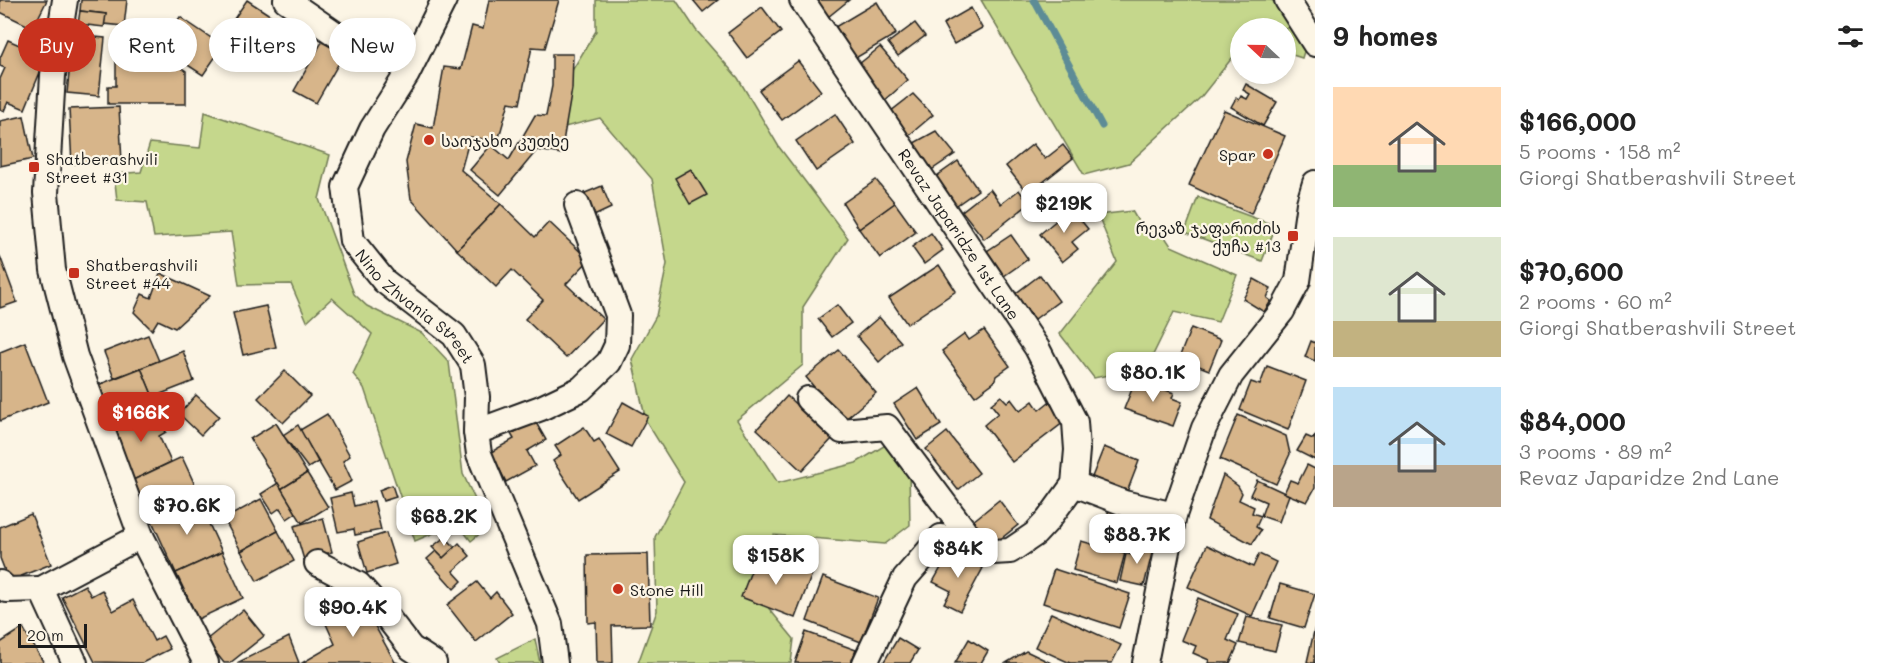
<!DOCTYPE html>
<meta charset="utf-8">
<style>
body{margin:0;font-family:Mali,"Noto Sans Georgian",sans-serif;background:#f2f2f2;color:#222;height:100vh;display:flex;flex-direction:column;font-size:22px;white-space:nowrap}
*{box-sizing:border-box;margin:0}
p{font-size:20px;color:#767676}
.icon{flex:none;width:33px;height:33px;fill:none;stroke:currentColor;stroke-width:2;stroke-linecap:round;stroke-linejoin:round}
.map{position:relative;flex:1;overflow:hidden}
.drawer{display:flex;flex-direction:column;background:#fff;width:570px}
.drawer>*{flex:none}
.top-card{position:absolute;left:18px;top:18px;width:570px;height:54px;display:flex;gap:12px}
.needle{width:39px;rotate:292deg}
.buttons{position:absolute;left:1230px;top:18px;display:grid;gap:12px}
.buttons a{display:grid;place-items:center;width:66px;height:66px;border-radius:50%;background:#fff;box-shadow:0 3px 9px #0003;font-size:30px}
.scale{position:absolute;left:18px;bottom:15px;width:69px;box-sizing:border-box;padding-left:6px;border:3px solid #1c1c1c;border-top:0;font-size:16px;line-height:21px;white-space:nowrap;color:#1c1c1c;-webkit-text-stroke:4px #fcf5e5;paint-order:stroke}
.price{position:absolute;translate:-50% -51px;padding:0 14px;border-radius:12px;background:#fff;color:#222;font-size:20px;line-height:39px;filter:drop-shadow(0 2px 3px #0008)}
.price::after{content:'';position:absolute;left:50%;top:36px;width:18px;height:14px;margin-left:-9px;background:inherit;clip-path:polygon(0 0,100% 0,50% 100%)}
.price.selected{background:#c8321e;color:#fff}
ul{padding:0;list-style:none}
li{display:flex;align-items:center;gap:18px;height:150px;padding:0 18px}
li span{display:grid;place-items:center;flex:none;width:168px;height:120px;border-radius:0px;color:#555}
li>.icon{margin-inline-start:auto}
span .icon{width:72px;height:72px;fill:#fffc;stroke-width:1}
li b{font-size:26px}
h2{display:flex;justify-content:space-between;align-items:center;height:72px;padding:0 18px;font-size:26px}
.chip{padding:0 21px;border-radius:27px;background:#fff;box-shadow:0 3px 9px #0003;font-size:21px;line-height:54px}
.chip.selected{background:#c8321e;color:#fff}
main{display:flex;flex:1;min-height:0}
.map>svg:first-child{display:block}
.green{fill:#c5d78c;stroke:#707a54;stroke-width:1.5}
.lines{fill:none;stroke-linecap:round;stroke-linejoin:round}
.stream{stroke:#5d8c96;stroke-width:7}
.building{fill:#d7b58a;stroke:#1c1c1c;stroke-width:1.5}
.minor-casing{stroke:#1c1c1c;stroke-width:28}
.minor{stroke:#fcf5e5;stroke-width:24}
.poi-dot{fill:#c8321e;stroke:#fcf5e5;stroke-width:2}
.labels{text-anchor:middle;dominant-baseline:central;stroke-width:4.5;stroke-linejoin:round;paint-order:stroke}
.poi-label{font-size:16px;fill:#1c1c1c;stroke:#fcf5e5;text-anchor:start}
.street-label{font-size:16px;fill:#1c1c1c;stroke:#fcf5e5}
</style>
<main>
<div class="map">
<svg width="1315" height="663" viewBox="0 0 1315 663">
<rect width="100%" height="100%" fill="#fcf5e5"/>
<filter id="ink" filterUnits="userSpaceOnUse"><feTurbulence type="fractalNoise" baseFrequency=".0167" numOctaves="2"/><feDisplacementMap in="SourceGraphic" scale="12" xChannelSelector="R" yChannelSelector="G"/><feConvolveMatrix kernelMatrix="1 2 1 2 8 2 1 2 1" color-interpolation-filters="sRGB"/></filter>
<g filter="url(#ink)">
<g class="green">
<path d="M596,0H676L696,30L738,78L779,147L848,238L803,307V365L737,420L778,483L856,463L892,441L909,469L910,525L885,544L774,535L757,594L794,639L791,663H638L657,611L655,537L684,482L646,421L632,359L656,316L667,264L652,179L600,118L545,132L556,97L596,31Z"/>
<path d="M981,0H1271L1311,29L1302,58L1286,53V28H1240V48L1201,97L1129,163L1084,175Z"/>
<path d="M205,112L330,155L319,199L354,294L367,306L422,333L449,362L463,474L488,527L471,541L457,523L415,541L364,388L353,374L372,334L332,298L307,321L291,284L239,285L231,232L154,237L147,202L117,200L114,174L141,172L150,143L200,148Z"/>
<path d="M1198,197L1276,226L1262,261L1185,232Z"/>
<path d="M1132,211L1142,228L1163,234L1171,246L1237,275L1218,322L1174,312L1147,367L1094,378L1060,334L1117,262L1098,215Z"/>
<path d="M535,639L540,663H500L497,658Z"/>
</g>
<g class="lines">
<path class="stream" d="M1034,0L1102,126"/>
</g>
<g class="building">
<path d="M0,0H47L33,28L0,12Z"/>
<path d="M81,0H127L124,26L104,24L106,14L80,11Z"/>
<path d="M247,0L288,27L266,57L227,29Z"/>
<path d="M489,0H559L545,48L532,47L520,104L509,102L498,141L470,137L461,170L501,204L457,250L411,199L406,162L416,124L433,128L444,67L461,69L472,26L483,29Z"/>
<path d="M693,0H718L703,12Z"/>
<path d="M813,0H849L828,17Z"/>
<path d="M877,2L896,34L854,59L835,27Z"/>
<path d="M762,7L781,32L747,58L728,33Z"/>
<path d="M971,8L982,28L954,44L943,24Z"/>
<path d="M80,11L106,14L104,27L78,24Z"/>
<path d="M180,17L223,46L203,75L160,47Z"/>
<path d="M915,23L925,36L898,56L888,43Z"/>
<path d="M73,35L105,38L99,96L67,93Z"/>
<path d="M8,40L31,50L27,58L43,65L25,109L8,102L4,111L0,109V79L5,68L0,66V58Z"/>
<path d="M322,42L344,54L316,103L294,91Z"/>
<path d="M880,47L908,80L883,102L854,68Z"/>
<path d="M552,54H573L572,89L561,154L537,150L500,195L470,170L491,145L509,160L535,115L546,116L552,86Z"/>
<path d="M116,55H162L186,71V104H108V86H116Z"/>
<path d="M798,61L821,91L782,120L759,90Z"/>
<path d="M1246,84L1277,102L1263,126L1231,107L1236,98L1239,100L1241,96L1247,99L1250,94L1243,90Z"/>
<path d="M913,94L933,115L907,137L890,112Z"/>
<path d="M119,107L122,162L72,164L69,109Z"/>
<path d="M1224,110L1285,136L1251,214L1189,185Z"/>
<path d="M835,114L855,144L816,171L796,141Z"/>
<path d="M24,116L33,159L0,166V121Z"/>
<path d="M936,131L955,154L930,171L914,143Z"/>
<path d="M1033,144L1045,159L1063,145L1073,158L1028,194L1006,166Z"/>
<path d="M958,161L978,190L954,207L934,178Z"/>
<path d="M691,169L707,195L690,204L675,178Z"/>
<path d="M876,180L895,203L859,229L843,203Z"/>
<path d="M602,186L611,208L594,216L585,193Z"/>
<path d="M990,189L1001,204L1019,190L1029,204L984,239L962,211Z"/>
<path d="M895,203L916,232L880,258L859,229Z"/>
<path d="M501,204L535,237L549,222L589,260L566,284L603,319L566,358L525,319L543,300L512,270L496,287L457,250Z"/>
<path d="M1071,208L1088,229L1072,242L1078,249L1062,262L1040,234Z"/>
<path d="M931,233L943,250L924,264L912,247Z"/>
<path d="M1011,235L1028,259L1004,276L987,251Z"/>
<path d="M0,256L17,302L0,308Z"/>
<path d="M939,265L956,291L907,324L889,298Z"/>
<path d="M160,273L210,296L175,328L158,320L152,330L134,312L142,294L151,298Z"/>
<path d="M1040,275L1059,301L1035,319L1015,294Z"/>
<path d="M1254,279L1271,288L1267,298L1271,301L1264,312L1243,299Z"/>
<path d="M837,305L851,323L832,337L818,319Z"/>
<path d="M266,306L276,347L243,355L233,313Z"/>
<path d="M879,317L901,342L879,362L857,336Z"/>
<path d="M1191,328L1221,340L1209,370L1179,358Z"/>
<path d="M984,330L1010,366L996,376L994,382L975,396L942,351L965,334L969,340Z"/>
<path d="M148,335L159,361L114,378L104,352Z"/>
<path d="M1311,341L1315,343V361L1305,357Z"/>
<path d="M25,342L48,402L0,421V352Z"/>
<path d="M839,350L876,393L842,422L806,377Z"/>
<path d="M183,351L194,381L153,397L141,368Z"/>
<path d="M1267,366L1306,381L1288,430L1240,410L1251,382L1260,385Z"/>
<path d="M141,368L153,397L109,414L98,385Z"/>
<path d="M285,371L310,396L283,423L258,398Z"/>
<path d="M1136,379L1174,393L1172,398L1182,402L1173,426L1124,409Z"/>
<path d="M918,388L941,425L917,440L894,404Z"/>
<path d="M196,395L219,416L201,435L179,414Z"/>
<path d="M787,396L832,439L802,471L757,429Z"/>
<path d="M1001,396L1007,402L1011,399L1020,411L1033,401L1039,410L1049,402L1064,422L1012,462L984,425L998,413L991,404Z"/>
<path d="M623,402L648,416L631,447L606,434Z"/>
<path d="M154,406L166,432L159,436L171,462L133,480L109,427Z"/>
<path d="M327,414L350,456L343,461L352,481L335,490L300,430Z"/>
<path d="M1238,415L1286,436L1290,454L1276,484L1220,459Z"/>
<path d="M535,421L546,440L527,451L535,466L506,482L491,452L514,439L511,434Z"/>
<path d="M276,423L307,473L281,489L250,439Z"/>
<path d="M298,425L318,462L308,468L283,435Z"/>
<path d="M584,427L594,442L599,439L620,472L578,499L553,461L561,455L555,446Z"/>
<path d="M947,432L979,473L958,490L926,449Z"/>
<path d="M1315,435V460L1297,451L1306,436L1313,439Z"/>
<path d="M1104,447L1139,461L1127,492L1092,477Z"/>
<path d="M182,457L201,498L152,521L133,480Z"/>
<path d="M1307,465L1315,469V488L1307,502L1284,493L1290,480L1298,483Z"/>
<path d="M307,473L328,507L302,523L281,489Z"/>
<path d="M1223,475L1238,486L1242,493L1239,500L1254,507L1252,513L1261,516L1256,527L1261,530L1252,544L1207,520Z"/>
<path d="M1257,480L1289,495L1279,522L1261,516L1266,502L1250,495Z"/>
<path d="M278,483L296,513L287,519L280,508L273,513L261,494Z"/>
<path d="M392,485L396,497L383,501L379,490Z"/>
<path d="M351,493L354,506L374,501L381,530L355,535L354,529L338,532L330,498Z"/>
<path d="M261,499L278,531L241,551L224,519Z"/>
<path d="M198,500L222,552L176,573L152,521Z"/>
<path d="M999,500L1018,525L993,545L973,521Z"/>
<path d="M1109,508L1159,519L1155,539L1105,528Z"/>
<path d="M31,514L51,564L9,581L0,558V527Z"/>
<path d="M323,518L332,552L304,560L294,526Z"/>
<path d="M278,531L294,561L257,581L241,551Z"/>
<path d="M386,533L396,564L367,573L358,542Z"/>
<path d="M445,537L455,547L443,558L432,547Z"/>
<path d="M1081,541L1125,553L1117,583L1073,570Z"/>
<path d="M1137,541L1154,545L1144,586L1120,581L1126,554L1134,555Z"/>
<path d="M459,543L470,556L453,571L462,581L454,589L427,559L436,551L443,558Z"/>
<path d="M1207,545L1253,567L1259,554L1276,562L1252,616L1188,587Z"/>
<path d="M951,550L983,568L960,611L944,603L951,591L933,582Z"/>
<path d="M222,552L243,598L198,619L176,573Z"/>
<path d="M758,553L812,574L795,618L741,597Z"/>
<path d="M648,554L650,625L612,626L613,663H597L596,622L588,623L587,555Z"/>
<path d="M1054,569L1130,594L1119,628L1043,603Z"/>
<path d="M823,577L878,598L861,642L807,621Z"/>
<path d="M477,582L490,598L496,592L512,613L476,642L447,605Z"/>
<path d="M1280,584L1315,594L1304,628L1270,618Z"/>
<path d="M85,585L91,596L102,590L113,611L133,600L154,641L163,636L170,649L142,663L95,662L62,597Z"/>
<path d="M1198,598L1238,614L1227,640L1238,645L1230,663H1208L1209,660L1193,653L1196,646L1181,640Z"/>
<path d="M360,599L395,662L399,663H302L335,644L322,615Z"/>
<path d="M243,610L264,636L230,663H224L206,640Z"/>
<path d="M1051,613L1121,645L1112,663H1070L1035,647Z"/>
<path d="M1247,617L1282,625L1275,651L1239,643Z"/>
<path d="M1315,627V663H1312L1307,662Z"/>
<path d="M23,628L44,663H0V643Z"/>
<path d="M806,632L856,650L851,663H795Z"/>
<path d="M289,637L299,663H237Z"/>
<path d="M898,638L918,650L910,663H883Z"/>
<path d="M969,639L988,651L981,663H955Z"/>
<path d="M1026,651L1051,663H1006Z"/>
</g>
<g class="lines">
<defs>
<g id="minor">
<path d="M65,0L53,75L46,193L53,270L75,356L141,536L206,663"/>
<path d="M286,0L337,35"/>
<path id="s1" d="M444,0L407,74L372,129L345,187L352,241L384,281L454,335L473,365L477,397L476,432L479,454L550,624L555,663"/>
<path id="s2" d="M802,0L1037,348L1075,422L1077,450L1074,484L1048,520L1035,534L1010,551L993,552L973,542L887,427L842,431L808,399"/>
<path d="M1287,0L1315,44"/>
<path d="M476,432L541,408L581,389L609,362L617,345L618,315L577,205"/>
<path d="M1074,484L1124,503L1174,515"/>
<path d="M317,563L359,585L384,613L411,648L434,663"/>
<path d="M0,583L7,590L41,589"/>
<path d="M75,663L41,589L141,536"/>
<path d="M865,663L905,578L941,537L973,542"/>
<path d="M1145,663L1174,515L1204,428L1231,375L1282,311L1298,281L1309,203L1315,183"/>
</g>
</defs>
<use href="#minor" class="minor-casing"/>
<use href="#minor" class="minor"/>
</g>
</g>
<g class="poi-dot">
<circle cx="429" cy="140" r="6"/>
<circle cx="1268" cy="154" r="6"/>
<rect x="28" y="161" width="12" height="12" rx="3"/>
<rect x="1287" y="230" width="12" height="12" rx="3"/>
<rect x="68" y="267" width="12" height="12" rx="3"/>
<circle cx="618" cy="589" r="6"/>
</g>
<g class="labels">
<g class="poi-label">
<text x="441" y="140">საოჯახო კუთხე</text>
<text x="1256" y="154" text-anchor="end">Spar</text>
<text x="46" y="158">Shatberashvili<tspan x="46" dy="18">Street #31</tspan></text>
<text x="1281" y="227" text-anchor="end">რევაზ ჯაფარიძის<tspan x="1281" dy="18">ქუჩა #13</tspan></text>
<text x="86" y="264">Shatberashvili<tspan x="86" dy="18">Street #44</tspan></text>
<text x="630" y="589">Stone Hill</text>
</g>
<g class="street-label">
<text stroke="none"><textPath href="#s2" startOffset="282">Revaz Japaridze 1st Lane</textPath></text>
<text stroke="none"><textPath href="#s1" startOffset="358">Nino Zhvania Street</textPath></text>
</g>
</g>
</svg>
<div class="buttons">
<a><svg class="needle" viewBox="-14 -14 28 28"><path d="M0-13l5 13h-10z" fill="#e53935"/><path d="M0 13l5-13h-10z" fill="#767676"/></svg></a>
</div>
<div class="scale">20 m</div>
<b class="price" style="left:1064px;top:234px">$219K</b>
<b class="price" style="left:1153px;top:403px">$80.1K</b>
<b class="price selected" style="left:141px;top:443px">$166K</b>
<b class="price" style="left:187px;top:536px">$70.6K</b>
<b class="price" style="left:444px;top:547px">$68.2K</b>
<b class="price" style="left:1137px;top:565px">$88.7K</b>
<b class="price" style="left:958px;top:579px">$84K</b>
<b class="price" style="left:776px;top:586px">$158K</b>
<b class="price" style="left:353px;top:638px">$90.4K</b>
<div class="top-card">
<a class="chip selected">Buy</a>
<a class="chip">Rent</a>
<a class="chip">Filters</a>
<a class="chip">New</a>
</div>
</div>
<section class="drawer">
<h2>9 homes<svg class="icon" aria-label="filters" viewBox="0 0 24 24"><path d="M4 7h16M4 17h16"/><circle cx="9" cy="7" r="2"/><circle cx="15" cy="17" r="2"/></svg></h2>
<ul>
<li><span style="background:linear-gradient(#ffd9b3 65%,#8fb573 0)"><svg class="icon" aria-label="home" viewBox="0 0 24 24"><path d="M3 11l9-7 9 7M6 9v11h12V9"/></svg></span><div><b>$166,000</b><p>5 rooms · 158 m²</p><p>Giorgi Shatberashvili Street</p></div></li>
<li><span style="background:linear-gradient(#dfe7d0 70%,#c2b280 0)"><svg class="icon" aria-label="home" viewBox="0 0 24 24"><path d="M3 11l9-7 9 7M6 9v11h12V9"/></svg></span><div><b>$70,600</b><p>2 rooms · 60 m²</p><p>Giorgi Shatberashvili Street</p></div></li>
<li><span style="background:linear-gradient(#bfe0f5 65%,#b9a48a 0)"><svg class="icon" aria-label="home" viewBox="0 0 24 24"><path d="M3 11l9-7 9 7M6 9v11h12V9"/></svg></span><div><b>$84,000</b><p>3 rooms · 89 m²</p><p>Revaz Japaridze 2nd Lane</p></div></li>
</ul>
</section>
</main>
